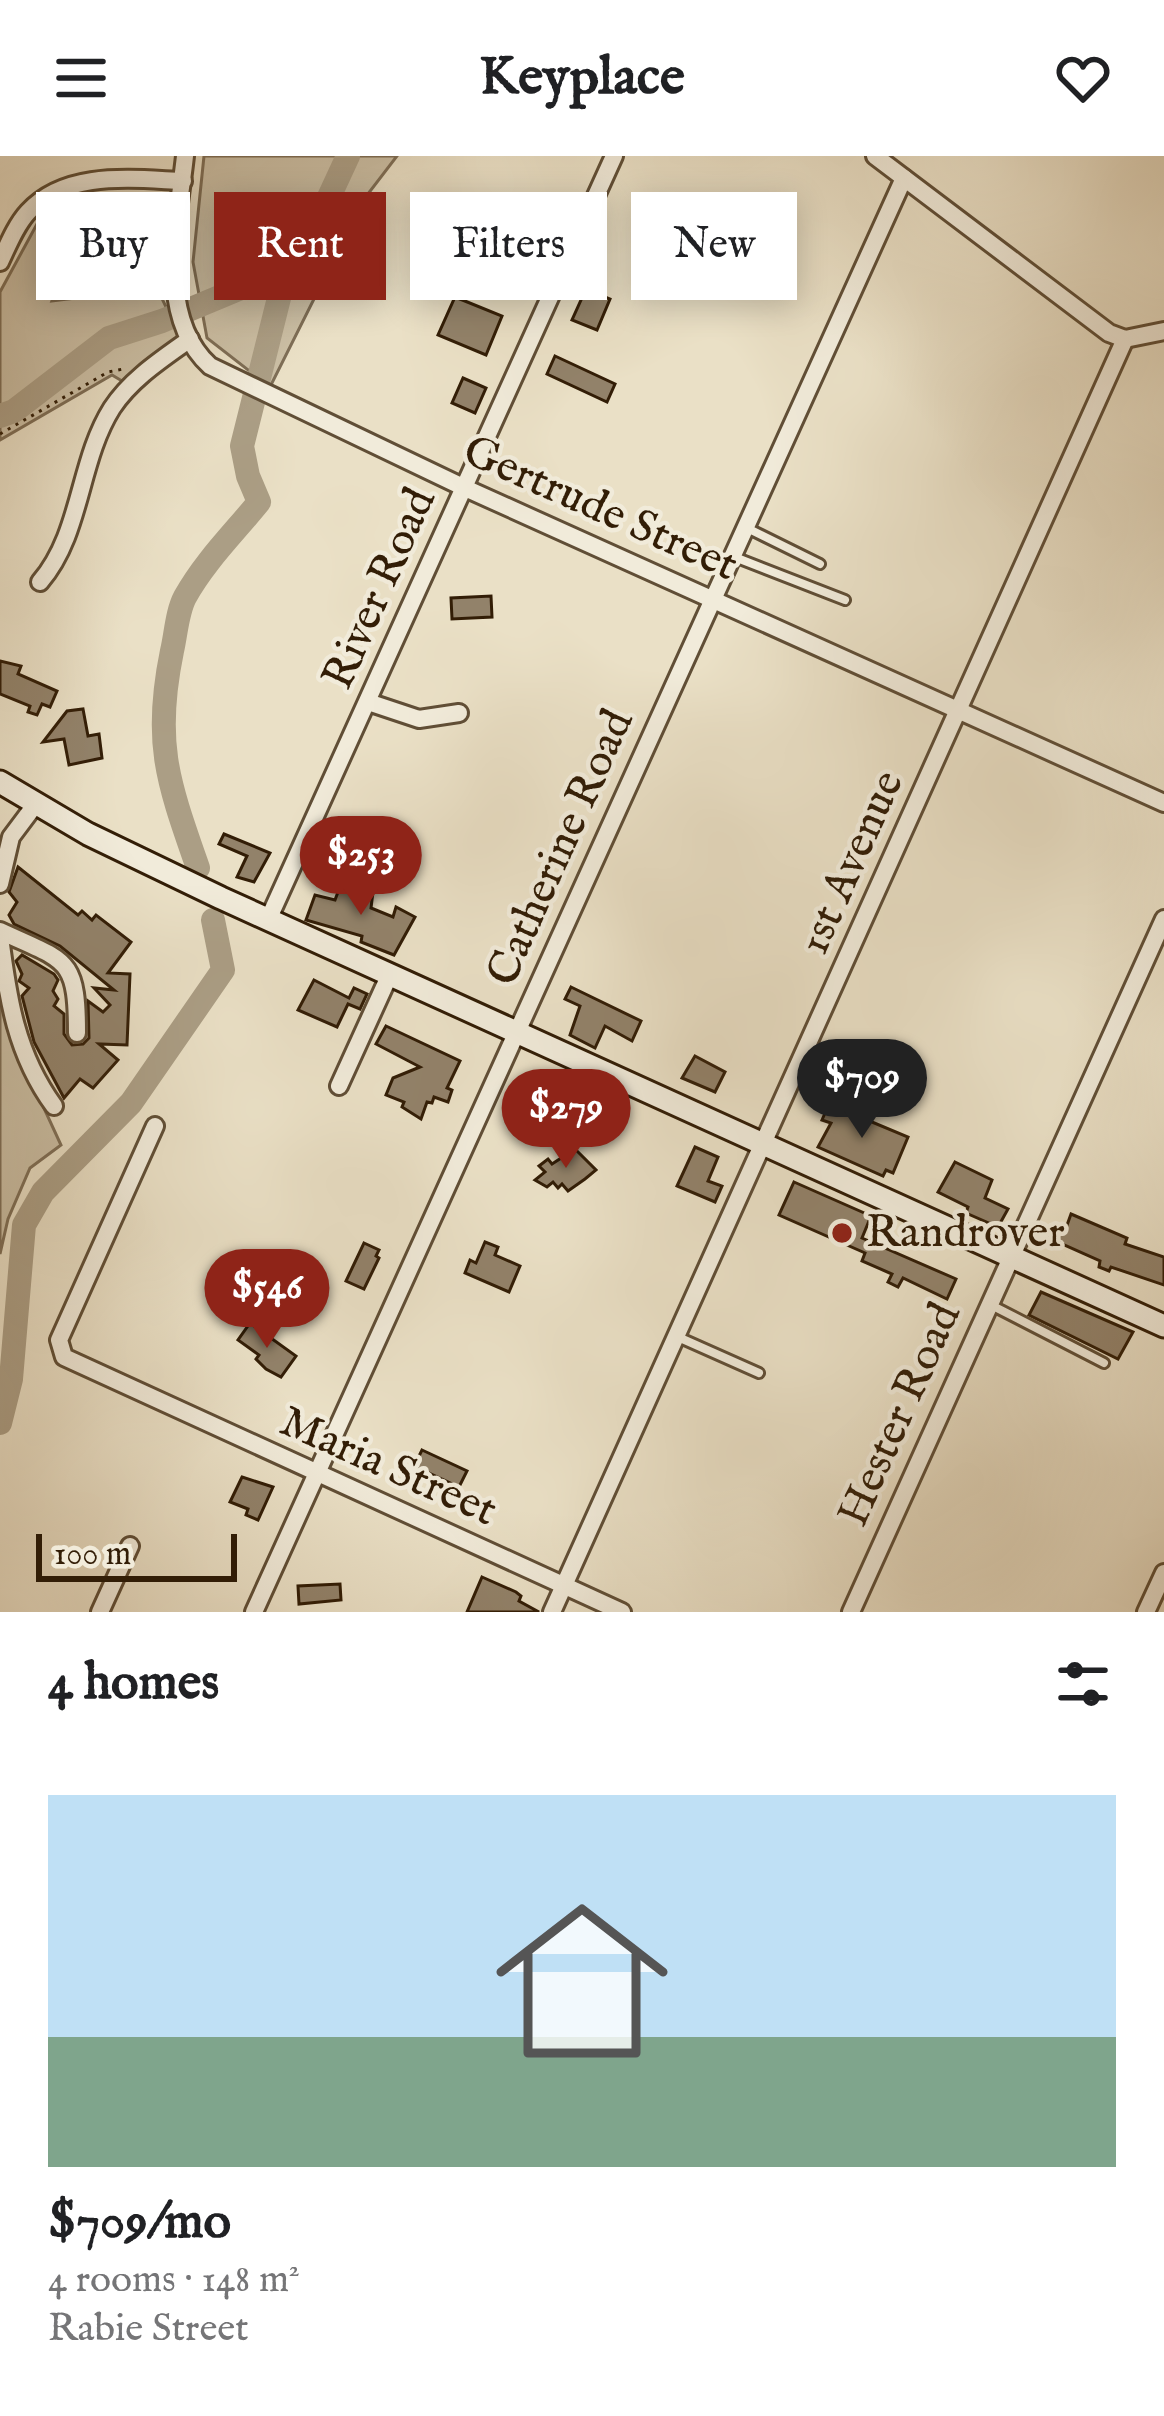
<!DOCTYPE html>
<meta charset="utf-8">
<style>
body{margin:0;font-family:"IM FELL English",serif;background:#f2f2f2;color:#202124;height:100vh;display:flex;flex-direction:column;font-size:45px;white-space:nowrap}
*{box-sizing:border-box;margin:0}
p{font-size:39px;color:#757577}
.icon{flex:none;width:66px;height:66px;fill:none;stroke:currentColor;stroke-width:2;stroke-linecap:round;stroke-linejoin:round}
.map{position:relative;height:1456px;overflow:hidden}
.sheet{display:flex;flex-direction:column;background:#fff;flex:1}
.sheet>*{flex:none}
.top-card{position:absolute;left:36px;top:36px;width:1092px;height:108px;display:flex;gap:24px}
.scale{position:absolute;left:36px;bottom:30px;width:201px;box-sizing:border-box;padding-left:12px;border:6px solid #321d06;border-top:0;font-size:33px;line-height:42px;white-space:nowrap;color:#321d06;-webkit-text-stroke:9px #f1ebda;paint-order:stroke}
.price{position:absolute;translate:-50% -102px;padding:0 27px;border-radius:42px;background:#8f2418;color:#fff;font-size:39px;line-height:78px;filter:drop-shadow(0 3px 6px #0008)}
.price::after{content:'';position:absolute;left:50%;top:72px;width:36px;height:27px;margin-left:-18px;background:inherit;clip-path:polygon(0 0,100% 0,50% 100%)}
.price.current{background:#222;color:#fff}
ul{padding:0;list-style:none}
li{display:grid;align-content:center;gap:24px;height:636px;padding:0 48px}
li+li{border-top:3px solid #e0e0e0}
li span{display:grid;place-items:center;height:372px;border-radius:0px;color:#555}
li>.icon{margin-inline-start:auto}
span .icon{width:216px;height:216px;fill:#fffc;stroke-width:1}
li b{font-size:51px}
h2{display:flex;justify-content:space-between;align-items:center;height:144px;padding:0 48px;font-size:51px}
.chip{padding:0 42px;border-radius:0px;background:#fff;box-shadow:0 6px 30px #0003;font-size:42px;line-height:108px}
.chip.current{background:#8f2418;color:#fff}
header{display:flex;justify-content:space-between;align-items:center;height:156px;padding:0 48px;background:#fff;font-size:54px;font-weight:700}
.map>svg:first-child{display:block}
.green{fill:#cbbfa5;stroke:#7e6e56;stroke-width:3}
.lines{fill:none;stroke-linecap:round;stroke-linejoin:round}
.river{stroke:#ab9e85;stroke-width:24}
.building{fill:#92826a;stroke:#321d06;stroke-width:3}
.lane-casing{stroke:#604e36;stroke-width:14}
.street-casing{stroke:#604e36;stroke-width:22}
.secondary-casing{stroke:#321d06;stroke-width:27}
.path{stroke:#321d06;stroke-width:3;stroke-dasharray:3 6;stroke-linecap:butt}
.lane{stroke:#f1ebda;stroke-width:8}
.street{stroke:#f1ebda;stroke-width:16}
.secondary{stroke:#f1ebda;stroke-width:21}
.poi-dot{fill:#8f2418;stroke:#f1ebda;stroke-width:4.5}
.labels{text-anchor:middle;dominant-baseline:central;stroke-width:9;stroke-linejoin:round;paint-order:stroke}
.street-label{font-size:45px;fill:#321d06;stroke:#f1ebda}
.poi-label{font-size:45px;fill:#321d06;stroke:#f1ebda;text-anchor:start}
</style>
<header><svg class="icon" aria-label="menu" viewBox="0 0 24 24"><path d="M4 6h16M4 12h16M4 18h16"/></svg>Keyplace<svg class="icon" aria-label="heart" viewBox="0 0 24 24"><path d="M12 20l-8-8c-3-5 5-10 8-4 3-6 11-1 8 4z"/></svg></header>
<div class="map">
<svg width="1164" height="1456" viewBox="0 0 1164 1456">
<rect width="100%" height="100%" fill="#eae0c6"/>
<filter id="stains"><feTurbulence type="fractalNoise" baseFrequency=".00167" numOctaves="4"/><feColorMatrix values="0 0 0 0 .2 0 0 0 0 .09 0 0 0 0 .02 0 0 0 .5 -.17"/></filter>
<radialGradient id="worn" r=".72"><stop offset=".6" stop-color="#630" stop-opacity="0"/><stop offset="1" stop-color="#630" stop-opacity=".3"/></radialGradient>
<g class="green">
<path d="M204,0H397L364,43L270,231L207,182L193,106Z"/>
<path d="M93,41L52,145L157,132L180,180L122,225L112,219L0,284V136L37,68L69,44Z"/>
<path d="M0,811L7,872L61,989L30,1012L8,1063L0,1098Z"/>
</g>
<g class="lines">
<g class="river">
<path d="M0,260L14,255L109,182L162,165L296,109"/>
<path d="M198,712C168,626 153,587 172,495C176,478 177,456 185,441C205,405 234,377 259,346L248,320L242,290L281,134L298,108L348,0"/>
<path d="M0,1267L11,1223L24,1069L43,1036L131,947L223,814L213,764"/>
</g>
</g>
<g class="building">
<path d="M550,41L571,50L558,80L537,70Z"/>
<path d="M683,45L699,60L666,93L650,78Z"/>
<path d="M586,133L610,143L597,174L572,164Z"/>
<path d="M455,141L502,160L486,199L438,179Z"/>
<path d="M555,200L615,228L607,246L547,218Z"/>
<path d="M463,222L486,232L475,257L452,247Z"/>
<path d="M491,440L492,461L452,463L451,442Z"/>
<path d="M0,505L21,510L18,518L57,535L50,551L42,548L37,559L28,556L30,550L0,538Z"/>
<path d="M83,553L88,580L99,578L102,602L69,609L64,583L43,586L67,555Z"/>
<path d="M224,678L270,697L254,726L237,721L247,700L219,688Z"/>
<path d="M18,711L78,759L82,755L92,764L96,759L131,786L108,817L130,818L127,889L99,888L118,904L93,932L80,923L64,942L34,886L22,840L29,832L19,825L22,818L16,805L22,799L54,818L58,824L53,835L58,843L54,850L64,858V878L72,889L83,888L89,882L88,845L103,856L110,849L94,832L114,834L60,790L14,768L9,759L17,746L9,736Z"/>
<path d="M341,728L373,736L371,752L393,761L396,751L415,761L394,799L361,786L362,780L306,764L315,739L335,744Z"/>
<path d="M314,824L349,842L354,832L367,838L360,853L348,848L337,871L298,854Z"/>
<path d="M571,831L641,865L632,885L605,870L595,892L570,879L580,850L565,843Z"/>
<path d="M386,870L460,905L447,932L452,934L448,946L434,941L432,947L427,946L421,963L402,951L404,946L386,939L393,922L420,911L376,888Z"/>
<path d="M695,900L725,916L715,936L682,922Z"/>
<path d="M541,924L550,938L528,953L518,938Z"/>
<path d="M829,948L908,981L893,1017L886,1014L883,1020L818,991L831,967L822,964Z"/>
<path d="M695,991L718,1001L708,1025L722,1030L715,1046L677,1030Z"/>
<path d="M575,993L596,1014L585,1023L568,1035L562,1028L558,1032L553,1026L547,1031L535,1024L545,1016L539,1010L548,1003L552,1008Z"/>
<path d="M955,1006L992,1024L985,1042L1008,1053L998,1071L966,1057L968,1051L938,1036Z"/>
<path d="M794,1026L871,1060L862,1082L956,1123L947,1143L903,1122L898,1131L888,1126L892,1118L862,1105L865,1097L779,1059Z"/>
<path d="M1071,1058L1127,1082L1125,1088L1164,1101V1129L1111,1111L1109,1115L1099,1111L1100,1105L1049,1082L1058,1069L1066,1072Z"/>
<path d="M485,1086L498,1091L495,1099L520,1110L509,1136L465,1117L470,1104L476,1107Z"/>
<path d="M364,1087L379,1094L376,1100L379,1102L364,1133L346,1125Z"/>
<path d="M1041,1136L1133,1176L1118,1203L1029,1159Z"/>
<path d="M250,1167L296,1200L281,1221L266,1213L256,1203L259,1199L238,1184Z"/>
<path d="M422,1294L467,1315L459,1331L414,1310Z"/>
<path d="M242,1321L273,1331L258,1364L246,1359L248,1353L230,1346Z"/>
<path d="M482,1421L516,1436L521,1440L519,1445L539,1456H467Z"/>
<path d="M340,1428L341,1444L299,1448L298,1430Z"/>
</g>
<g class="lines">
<defs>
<g id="lane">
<path d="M745,371L820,408"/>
<path d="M732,400L845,444"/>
<path d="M991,1149L1104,1207"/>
<path d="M678,1181L759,1217"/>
</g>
<g id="street">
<path d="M185,0C178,65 155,160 210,210L465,332L1164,647"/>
<path d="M875,0L1109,177L1125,183L1164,175"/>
<path d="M0,106C8,89 16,69 28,56C66,14 132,23 183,25"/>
<path d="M40,426C82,377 78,306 112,252C131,223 162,203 190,183"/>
<path d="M368,546L419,563L459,557"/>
<path d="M0,728L11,681L35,649"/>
<path d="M268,764L614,0"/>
<path d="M0,775C66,806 77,800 77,877"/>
<path d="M0,781C8,843 16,898 54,950"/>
<path d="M339,930L390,818"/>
<path d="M155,970L59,1184L64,1201L622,1456"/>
<path d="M100,1456L130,1390"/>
<path d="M254,1456L904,22"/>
<path d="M552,1456L1125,183"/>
<path d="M851,1456L1164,763"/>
<path d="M1146,1456L1164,1417"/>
</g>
<path id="secondary" d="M0,626L88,678L221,742L1164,1170"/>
</defs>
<use href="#lane" class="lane-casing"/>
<use href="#street" class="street-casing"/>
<use href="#secondary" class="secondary-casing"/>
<path class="path" d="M0,278L108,216L123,213"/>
<use href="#lane" class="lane"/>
<use href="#street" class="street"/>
<use href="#secondary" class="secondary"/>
</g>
<circle class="poi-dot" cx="842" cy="1077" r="12"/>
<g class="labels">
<g class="street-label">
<text transform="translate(600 353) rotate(24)">Gertrude Street</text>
<text transform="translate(380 433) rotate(-66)">River Road</text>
<text transform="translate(561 692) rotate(-66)">Catherine Road</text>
<text transform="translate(852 707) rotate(-66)">1st Avenue</text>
<text transform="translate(900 1259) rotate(-66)">Hester Road</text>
<text transform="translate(388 1311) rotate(24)">Maria Street</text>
</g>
<g class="poi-label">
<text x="866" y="1077">Randrover</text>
</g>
</g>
<rect width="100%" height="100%" filter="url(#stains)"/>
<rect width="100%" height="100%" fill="url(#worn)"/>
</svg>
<div class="scale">100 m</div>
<b class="price" style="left:361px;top:762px">$253</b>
<b class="price current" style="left:862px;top:985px">$709</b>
<b class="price" style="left:566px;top:1015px">$279</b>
<b class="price" style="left:267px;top:1195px">$546</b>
<div class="top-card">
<a class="chip">Buy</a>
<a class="chip current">Rent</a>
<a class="chip">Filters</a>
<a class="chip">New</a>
</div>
</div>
<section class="sheet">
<h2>4 homes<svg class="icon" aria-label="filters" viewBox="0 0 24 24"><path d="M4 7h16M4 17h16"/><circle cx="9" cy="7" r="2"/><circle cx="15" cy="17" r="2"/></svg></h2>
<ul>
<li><span style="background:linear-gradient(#bfe0f5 65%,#7fa58c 0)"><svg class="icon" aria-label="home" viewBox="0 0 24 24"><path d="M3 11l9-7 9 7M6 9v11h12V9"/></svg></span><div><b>$709/mo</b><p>4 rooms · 148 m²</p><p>Rabie Street</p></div></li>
</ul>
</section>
